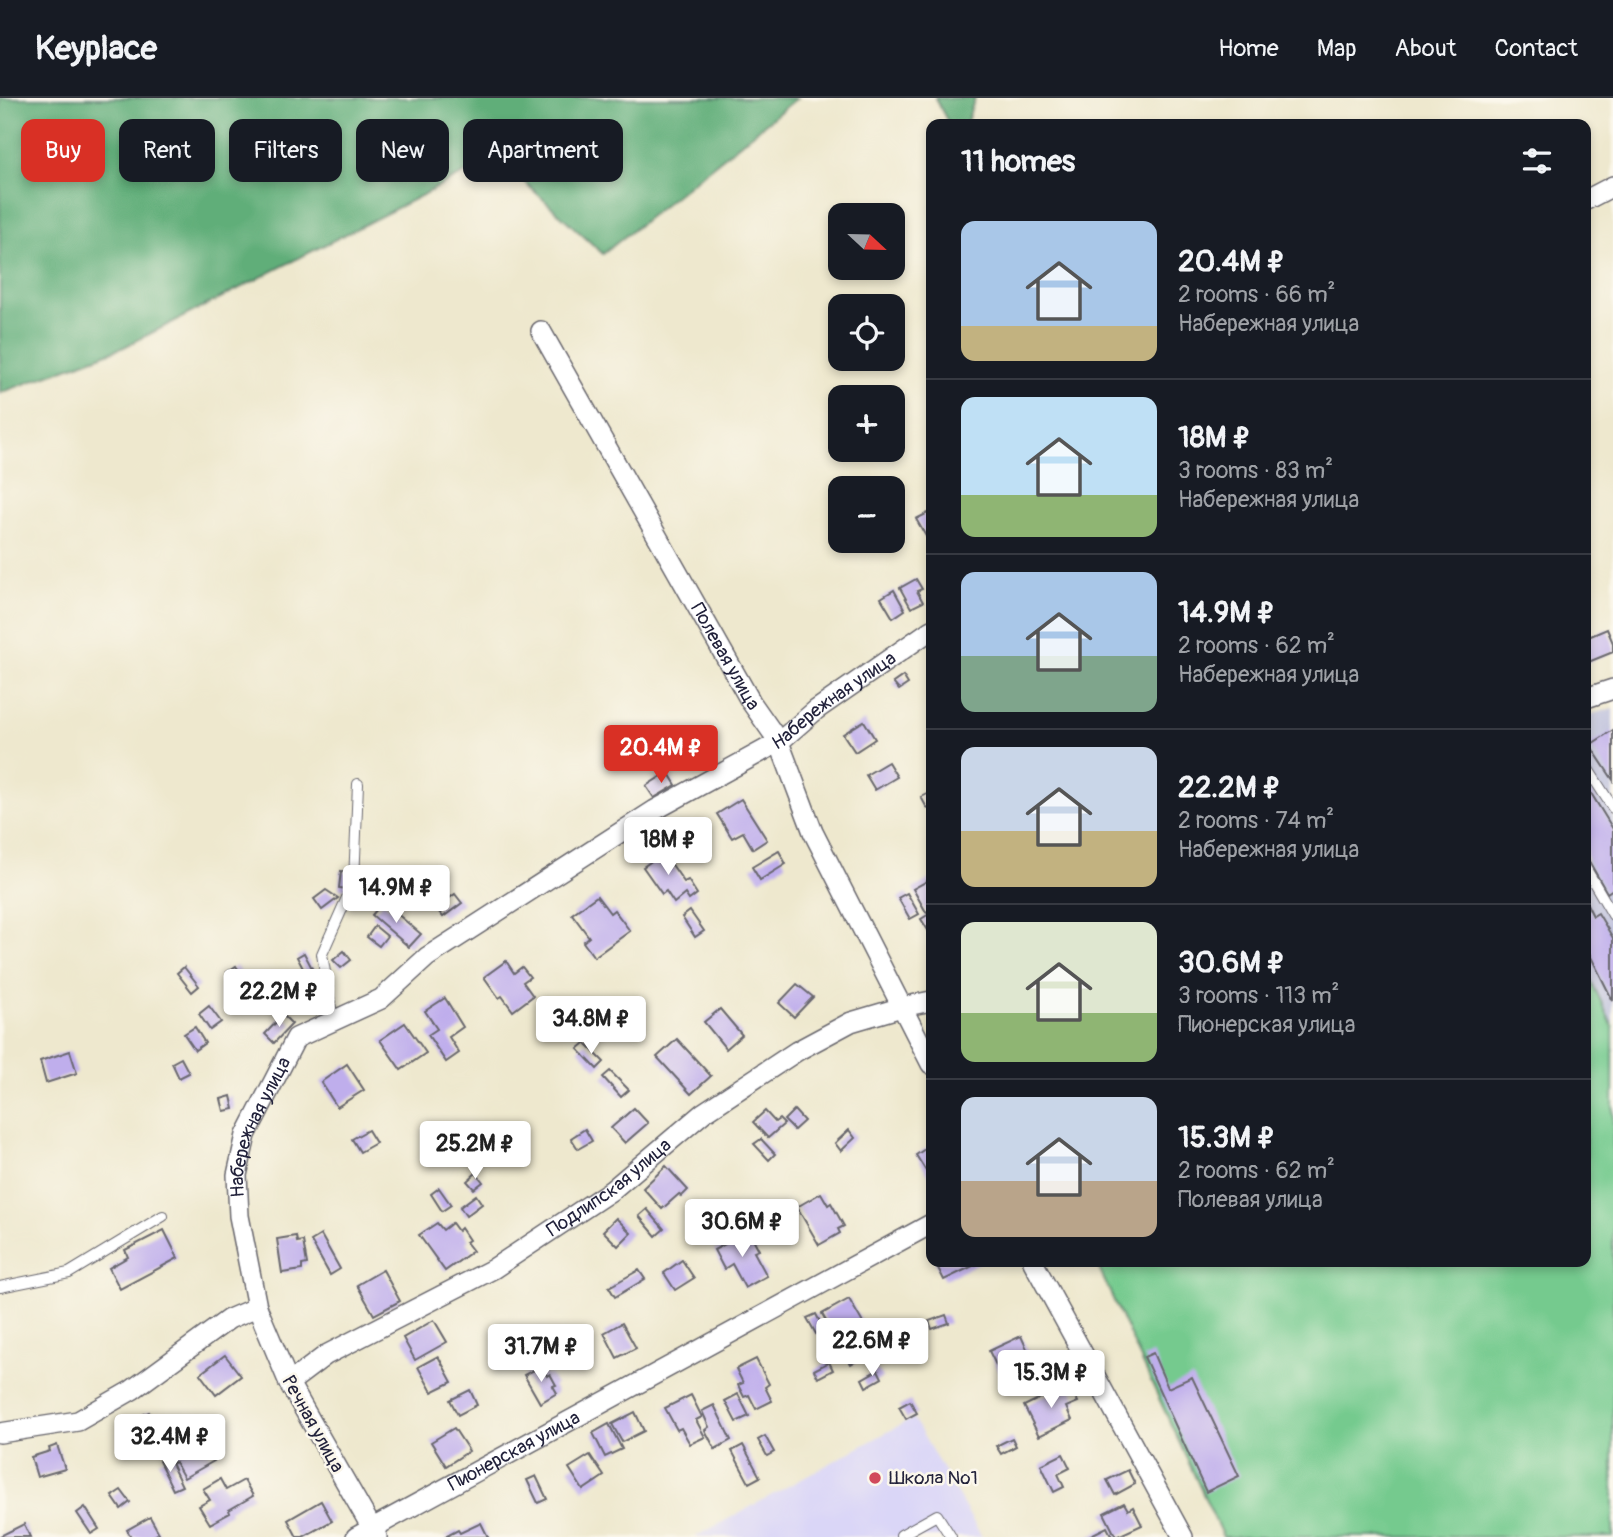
<!DOCTYPE html>
<meta charset="utf-8">
<style>
body{margin:0;font-family:Pangolin,sans-serif;background:#20242c;color:#f1f3f6;height:100vh;display:flex;flex-direction:column;font-size:26px;white-space:nowrap}
*{box-sizing:border-box;margin:0}
p{font-size:23px;color:#9ea1a6}
.icon{flex:none;width:38px;height:38px;fill:none;stroke:currentColor;stroke-width:2;stroke-linecap:round;stroke-linejoin:round}
.map{position:relative;flex:1;overflow:hidden}
.side{position:absolute;left:926px;top:21px;width:665px;height:1148px;display:flex;flex-direction:column;background:#171b24;border-radius:14px;box-shadow:0 4px 10px #0003}
.side>*{flex:none}
.top-card{position:absolute;left:21px;top:21px;width:665px;height:63px;display:flex;gap:14px}
.needle{width:46px;rotate:112deg}
.controls{position:absolute;left:828px;top:105px;display:grid;gap:14px}
.controls a{display:grid;place-items:center;width:77px;height:77px;border-radius:14px;background:#171b24;box-shadow:0 4px 10px #0003;font-size:35px}
.price{position:absolute;translate:-50% -60px;padding:0 16px;border-radius:7px;background:#fff;color:#222;font-size:23px;line-height:46px;filter:drop-shadow(0 2px 4px #0008)}
.price::after{content:'';position:absolute;left:50%;top:42px;width:21px;height:16px;margin-left:-10px;background:inherit;clip-path:polygon(0 0,100% 0,50% 100%)}
.price.selected{background:#d93025;color:#fff}
ul{padding:0;list-style:none}
li{display:flex;align-items:center;gap:21px;height:175px;padding:0 35px}
li+li{border-top:2px solid #363941}
li span{display:grid;place-items:center;flex:none;width:196px;height:140px;border-radius:14px;color:#555}
li>.icon{margin-inline-start:auto}
span .icon{width:84px;height:84px;fill:#fffc;stroke-width:1}
li b{font-size:30px}
h2{display:flex;justify-content:space-between;align-items:center;height:84px;padding:0 35px;font-size:30px}
.chip{padding:0 24px;border-radius:14px;background:#171b24;box-shadow:0 4px 10px #0003;font-size:24px;line-height:63px}
.chip.selected{background:#d93025;color:#fff}
header{display:flex;align-items:center;gap:42px;box-sizing:border-box;height:98px;padding:0 35px;background:#171b24;border-bottom:2px solid #363941}
header strong{font-size:33px}
nav{display:flex;gap:38px;margin-inline-start:auto;font-size:24px}
.map>svg:first-child{display:block}
.built{fill:#dad6f7}
.industrial{fill:#c0c2dd}
.green{fill:#75ca8e;stroke:#4c7664;stroke-width:2}
.forest{fill:#60ae79;stroke:#41685a;stroke-width:2}
.building{fill:#bfaeec}
.lines{fill:none;stroke-linecap:round;stroke-linejoin:round}
.service-casing{stroke:#69676e;stroke-width:12}
.minor-casing{stroke:#69676e;stroke-width:22}
.service{stroke:#fff;stroke-width:10}
.minor{stroke:#fff;stroke-width:19}
.poi-dot{fill:#d1495b;stroke:#fbf7ec;stroke-width:2.5}
.labels{text-anchor:middle;dominant-baseline:central;stroke-width:5;stroke-linejoin:round;paint-order:stroke}
.street-label{font-size:19px;fill:#22223b;stroke:#fbf7ec}
.poi-label{font-size:19px;fill:#22223b;stroke:#fbf7ec;text-anchor:start}
</style>
<header>
<strong>Keyplace</strong>
<nav><a>Home</a><a>Map</a><a>About</a><a>Contact</a></nav>
</header>
<div class="map">
<svg width="1613" height="1439" viewBox="0 0 1613 1439">
<rect width="100%" height="100%" fill="#fbf7ec"/>
<filter id="ink" filterUnits="userSpaceOnUse"><feTurbulence type="fractalNoise" baseFrequency=".0143" numOctaves="2"/><feDisplacementMap in="SourceGraphic" scale="14" xChannelSelector="R" yChannelSelector="G"/><feConvolveMatrix kernelMatrix="1 2 1 2 8 2 1 2 1" color-interpolation-filters="sRGB"/></filter>
<filter id="wash" filterUnits="userSpaceOnUse"><feTurbulence type="fractalNoise" baseFrequency=".00686" numOctaves="4" result="noise"/><feDisplacementMap in="SourceGraphic" scale="28" xChannelSelector="R" yChannelSelector="G"/><feGaussianBlur stdDeviation="1.57" result="paint"/><feColorMatrix in="noise" values="0 0 0 0 0 0 0 0 0 0 0 0 0 0 0 0 0 1.4 0 .05"/><feComposite in="paint" operator="in"/></filter>
<g filter="url(#wash)">
<rect width="100%" height="100%" fill="#eee8ce"/>
<path class="built" d="M913,1320L982,1439H695Z"/>
<path class="industrial" d="M1613,610V929L1586,872V618Z"/>
<path class="green" d="M1586,872L1613,929V1439H1223L1096,1164H1586Z"/>
<g class="forest">
<path d="M0,0H797L603,156L497,59L124,249L0,295Z"/>
<path d="M935,0H975L966,26H949Z"/>
</g>
<g id="blocks">
<g class="building">
<path d="M928,415L931,420V447L916,421Z"/>
<path d="M916,481L922,491L917,493L923,504L911,510L900,490Z"/>
<path d="M894,492L905,512L893,520L881,500Z"/>
<path d="M1607,531L1613,545V554L1586,565V540Z"/>
<path d="M903,578L908,586L899,592L893,585Z"/>
<path d="M864,623L875,641L855,654L843,636Z"/>
<path d="M1613,632V682L1590,647Z"/>
<path d="M888,664L897,679L875,692L866,677Z"/>
<path d="M668,674L676,687L654,700L646,688Z"/>
<path d="M1586,687L1613,731V791L1607,795L1586,758Z"/>
<path d="M931,694V708L927,710L921,699Z"/>
<path d="M741,701L767,742L753,751L743,734L732,740L717,716Z"/>
<path d="M659,748L684,784L688,782L697,796L689,802L685,796L674,805L666,793L662,796L643,769L653,762L648,756Z"/>
<path d="M779,753L786,766L760,782L752,769Z"/>
<path d="M341,773L348,774L347,791L339,790Z"/>
<path d="M931,781V811L926,814L913,791Z"/>
<path d="M326,792L338,800L322,812L314,801Z"/>
<path d="M907,795L919,816L910,821L898,800Z"/>
<path d="M455,796L462,805L443,819L436,810Z"/>
<path d="M597,798L610,815L614,812L630,833L594,859L583,844L589,839L572,816Z"/>
<path d="M383,804L421,836L409,849L372,817Z"/>
<path d="M1586,804L1593,818L1598,815L1613,840V903L1586,849Z"/>
<path d="M690,813L704,833L695,839L682,819Z"/>
<path d="M931,815V837L921,821Z"/>
<path d="M375,828L387,838L379,848L367,839Z"/>
<path d="M344,853L351,862L341,870L333,862Z"/>
<path d="M304,855L313,872L306,876L297,859Z"/>
<path d="M506,863L514,875L522,869L530,879L523,884L533,898L513,913L502,898L499,900L484,879Z"/>
<path d="M236,868L244,880L235,886L227,874Z"/>
<path d="M184,869L199,888L192,894L177,875Z"/>
<path d="M797,886L813,899L794,919L779,905Z"/>
<path d="M445,900L463,929L449,939L459,955L446,964L428,937L437,931L425,913Z"/>
<path d="M209,908L221,924L210,932L199,916Z"/>
<path d="M720,911L742,937L726,951L704,924Z"/>
<path d="M283,917L292,926L274,945L265,936Z"/>
<path d="M405,925L426,955L401,972L380,942Z"/>
<path d="M195,929L205,945L195,952L184,936Z"/>
<path d="M677,941L711,978L691,996L657,959Z"/>
<path d="M585,945L604,964L597,971L578,951Z"/>
<path d="M70,953L77,975L46,985L40,963Z"/>
<path d="M181,960L189,975L179,980L172,965Z"/>
<path d="M347,966L364,992L337,1009L321,984Z"/>
<path d="M610,973L629,992L621,999L603,979Z"/>
<path d="M231,998L234,1011L224,1013L221,1001Z"/>
<path d="M634,1010L648,1025L625,1045L611,1030Z"/>
<path d="M794,1012L804,1023L794,1032L784,1022Z"/>
<path d="M765,1013L775,1024L779,1021L784,1026L768,1040L753,1024Z"/>
<path d="M585,1031L592,1043L578,1051L571,1040Z"/>
<path d="M368,1032L376,1045L360,1054L352,1041Z"/>
<path d="M849,1032L855,1040L841,1053L835,1045Z"/>
<path d="M761,1041L775,1056L769,1062L754,1046Z"/>
<path d="M931,1047V1081L916,1057Z"/>
<path d="M666,1068L688,1092L681,1099L679,1096L662,1111L643,1090Z"/>
<path d="M476,1075L483,1084L474,1091L467,1083Z"/>
<path d="M439,1090L451,1107L442,1113L431,1096Z"/>
<path d="M821,1095L828,1107L831,1105L844,1128L838,1131L840,1135L819,1147L797,1109Z"/>
<path d="M476,1097L482,1106L466,1118L460,1109Z"/>
<path d="M647,1111L664,1131L656,1138L639,1118Z"/>
<path d="M616,1120L631,1135L618,1148L603,1133Z"/>
<path d="M437,1125L443,1132L452,1125L458,1133L461,1130L469,1142L466,1144L473,1153L445,1173L419,1137Z"/>
<path d="M164,1132L178,1160L120,1191L109,1170L128,1159L125,1152Z"/>
<path d="M749,1133L759,1152L754,1154L767,1178L745,1190L732,1166L724,1171L714,1152Z"/>
<path d="M321,1137L340,1171L330,1177L311,1143Z"/>
<path d="M296,1138L297,1144L303,1143L307,1166L302,1167V1172L282,1175L277,1141Z"/>
<path d="M682,1162L694,1180L675,1192L664,1175Z"/>
<path d="M935,1164H981L944,1182Z"/>
<path d="M383,1172L400,1203L374,1217L357,1187Z"/>
<path d="M639,1172L645,1181L615,1199L609,1189Z"/>
<path d="M849,1201L878,1251L851,1266L822,1216Z"/>
<path d="M816,1216L824,1232L816,1236L807,1220Z"/>
<path d="M946,1217L949,1225L932,1231L929,1223Z"/>
<path d="M434,1222L447,1244L415,1262L403,1240Z"/>
<path d="M622,1225L636,1250L617,1260L604,1235Z"/>
<path d="M1021,1238L1031,1260L1000,1275L989,1253Z"/>
<path d="M1153,1255L1168,1290L1192,1279L1239,1378L1206,1394L1144,1259Z"/>
<path d="M225,1257L241,1278L216,1297L200,1276Z"/>
<path d="M438,1258L452,1284L432,1294L418,1269Z"/>
<path d="M756,1261L769,1286L765,1289L772,1303L756,1311L749,1297L744,1299L738,1287L743,1285L736,1271Z"/>
<path d="M829,1264L833,1272L818,1280L814,1272Z"/>
<path d="M542,1268L547,1278L550,1276L556,1287L553,1288L557,1295L540,1305L524,1277Z"/>
<path d="M878,1272L882,1280L866,1289L862,1281Z"/>
<path d="M1069,1286L1078,1304L1066,1309L1072,1322L1039,1338L1024,1308Z"/>
<path d="M470,1292L477,1307L458,1317L450,1302Z"/>
<path d="M738,1296L749,1318L736,1324L725,1303Z"/>
<path d="M691,1297L702,1319L696,1322L705,1339L690,1346L681,1330L677,1332L665,1310Z"/>
<path d="M910,1303L917,1315L906,1321L899,1309Z"/>
<path d="M714,1307L731,1342L715,1351L705,1332L709,1329L702,1313Z"/>
<path d="M149,1314L162,1340L137,1353L126,1331L142,1324L140,1318Z"/>
<path d="M635,1314L644,1333L622,1344L612,1326Z"/>
<path d="M609,1326L622,1351L605,1359L593,1335Z"/>
<path d="M194,1329L214,1363L184,1380L175,1364L173,1365L163,1347Z"/>
<path d="M454,1330L469,1353L446,1368L431,1344Z"/>
<path d="M765,1338L774,1354L767,1358L758,1342Z"/>
<path d="M1012,1340L1016,1348L1001,1356L996,1348Z"/>
<path d="M57,1347L65,1371L37,1379L31,1359L50,1353L49,1350Z"/>
<path d="M743,1347L760,1379L749,1385L732,1353Z"/>
<path d="M1063,1356L1070,1370L1058,1376L1064,1389L1054,1394L1041,1367Z"/>
<path d="M590,1357L604,1378L583,1392L569,1370Z"/>
<path d="M168,1359L182,1388L173,1392L159,1363Z"/>
<path d="M1128,1372L1135,1386L1115,1397L1107,1382Z"/>
<path d="M536,1378L547,1401L538,1405L527,1382Z"/>
<path d="M220,1381L226,1392L244,1382L253,1398L229,1412L230,1415L210,1426L199,1408L210,1402L203,1391Z"/>
<path d="M121,1392L130,1404L121,1411L112,1398Z"/>
<path d="M321,1403L332,1423L303,1439H297L288,1422Z"/>
<path d="M1124,1405L1128,1412L1133,1409L1142,1427L1116,1439L1104,1415Z"/>
<path d="M85,1409L99,1431L91,1436L77,1415Z"/>
<path d="M150,1419L159,1435L152,1439H131L127,1432Z"/>
<path d="M481,1425L488,1439H445L458,1432L460,1435Z"/>
<path d="M24,1426L30,1439H0V1438Z"/>
<path d="M1107,1429L1112,1439H1087Z"/>
</g>
</g>
</g>
<g filter="url(#ink)">
<use href="#blocks" fill-opacity="0" stroke="#69676e" stroke-width="2"/>
<g class="lines">
<defs>
<g id="service">
<path d="M1586,668L1613,710"/>
<path d="M1586,771L1613,817"/>
<path d="M333,923L322,856L354,784L358,686"/>
<path d="M0,1189L69,1175L163,1118"/>
<path d="M901,1437L937,1417L951,1439"/>
</g>
<g id="minor">
<path d="M1586,102L1613,88"/>
<path id="s1" d="M541,233L751,604L779,644L813,734L931,966"/>
<path d="M1586,600L1613,591"/>
<path d="M1033,1164L1183,1439"/>
<path id="s2" d="M289,1285L326,1257L493,1171L612,1092L703,1015L797,953L851,924L902,909L931,903"/>
<path d="M0,1335L78,1323L132,1292L229,1221L257,1209"/>
<path id="s3" d="M356,1439L931,1126"/>
<path id="s4" d="M377,1439L289,1285L257,1209L239,1118L237,1077L246,1037L296,940L381,901L427,859L655,712L779,644L816,612L931,532"/>
</g>
</defs>
<use href="#service" class="service-casing"/>
<use href="#minor" class="minor-casing"/>
<use href="#service" class="service"/>
<use href="#minor" class="minor"/>
</g>
</g>
<circle class="poi-dot" cx="875" cy="1380" r="7"/>
<g class="labels">
<g class="street-label">
<text stroke="none"><textPath href="#s1" startOffset="374">Полевая улица</textPath></text>
<text stroke="none"><textPath href="#s4" startOffset="1181">Набережная улица</textPath></text>
<text stroke="none"><textPath href="#s4" startOffset="446">Набережная улица</textPath></text>
<text stroke="none"><textPath href="#s2" startOffset="376">Подлипская улица</textPath></text>
<text transform="translate(313 1326) rotate(61)">Речная улица</text>
<text stroke="none"><textPath href="#s3" startOffset="180">Пионерская улица</textPath></text>
</g>
<g class="poi-label">
<text x="889" y="1380">Школа №1</text>
</g>
</g>
</svg>
<div class="controls">
<a><svg class="needle" viewBox="-14 -14 28 28"><path d="M0-13l5 13h-10z" fill="#e53935"/><path d="M0 13l5-13h-10z" fill="#9ea1a6"/></svg></a>
<a><svg class="icon" aria-label="locate" viewBox="0 0 24 24"><circle cx="12" cy="12" r="6"/><path d="M12 2v4M12 18v4M2 12h4M18 12h4"/></svg></a>
<a>+</a>
<a>−</a>
</div>
<b class="price selected" style="left:661px;top:687px">20.4M ₽</b>
<b class="price" style="left:668px;top:779px">18M ₽</b>
<b class="price" style="left:396px;top:827px">14.9M ₽</b>
<b class="price" style="left:279px;top:931px">22.2M ₽</b>
<b class="price" style="left:591px;top:958px">34.8M ₽</b>
<b class="price" style="left:475px;top:1083px">25.2M ₽</b>
<b class="price" style="left:742px;top:1161px">30.6M ₽</b>
<b class="price" style="left:872px;top:1280px">22.6M ₽</b>
<b class="price" style="left:541px;top:1286px">31.7M ₽</b>
<b class="price" style="left:1051px;top:1312px">15.3M ₽</b>
<b class="price" style="left:170px;top:1376px">32.4M ₽</b>
<div class="top-card">
<a class="chip selected">Buy</a>
<a class="chip">Rent</a>
<a class="chip">Filters</a>
<a class="chip">New</a>
<a class="chip">Apartment</a>
</div>
<section class="side">
<h2>11 homes<svg class="icon" aria-label="filters" viewBox="0 0 24 24"><path d="M4 7h16M4 17h16"/><circle cx="9" cy="7" r="2"/><circle cx="15" cy="17" r="2"/></svg></h2>
<ul>
<li><span style="background:linear-gradient(#a9c7e8 75%,#c2b280 0)"><svg class="icon" aria-label="home" viewBox="0 0 24 24"><path d="M3 11l9-7 9 7M6 9v11h12V9"/></svg></span><div><b>20.4M ₽</b><p>2 rooms · 66 m²</p><p>Набережная улица</p></div></li>
<li><span style="background:linear-gradient(#bfe0f5 70%,#8fb573 0)"><svg class="icon" aria-label="home" viewBox="0 0 24 24"><path d="M3 11l9-7 9 7M6 9v11h12V9"/></svg></span><div><b>18M ₽</b><p>3 rooms · 83 m²</p><p>Набережная улица</p></div></li>
<li><span style="background:linear-gradient(#a9c7e8 60%,#7fa58c 0)"><svg class="icon" aria-label="home" viewBox="0 0 24 24"><path d="M3 11l9-7 9 7M6 9v11h12V9"/></svg></span><div><b>14.9M ₽</b><p>2 rooms · 62 m²</p><p>Набережная улица</p></div></li>
<li><span style="background:linear-gradient(#c9d6e8 60%,#c2b280 0)"><svg class="icon" aria-label="home" viewBox="0 0 24 24"><path d="M3 11l9-7 9 7M6 9v11h12V9"/></svg></span><div><b>22.2M ₽</b><p>2 rooms · 74 m²</p><p>Набережная улица</p></div></li>
<li><span style="background:linear-gradient(#dfe7d0 65%,#8fb573 0)"><svg class="icon" aria-label="home" viewBox="0 0 24 24"><path d="M3 11l9-7 9 7M6 9v11h12V9"/></svg></span><div><b>30.6M ₽</b><p>3 rooms · 113 m²</p><p>Пионерская улица</p></div></li>
<li><span style="background:linear-gradient(#c9d6e8 60%,#b9a48a 0)"><svg class="icon" aria-label="home" viewBox="0 0 24 24"><path d="M3 11l9-7 9 7M6 9v11h12V9"/></svg></span><div><b>15.3M ₽</b><p>2 rooms · 62 m²</p><p>Полевая улица</p></div></li>
</ul>
</section>
</div>
